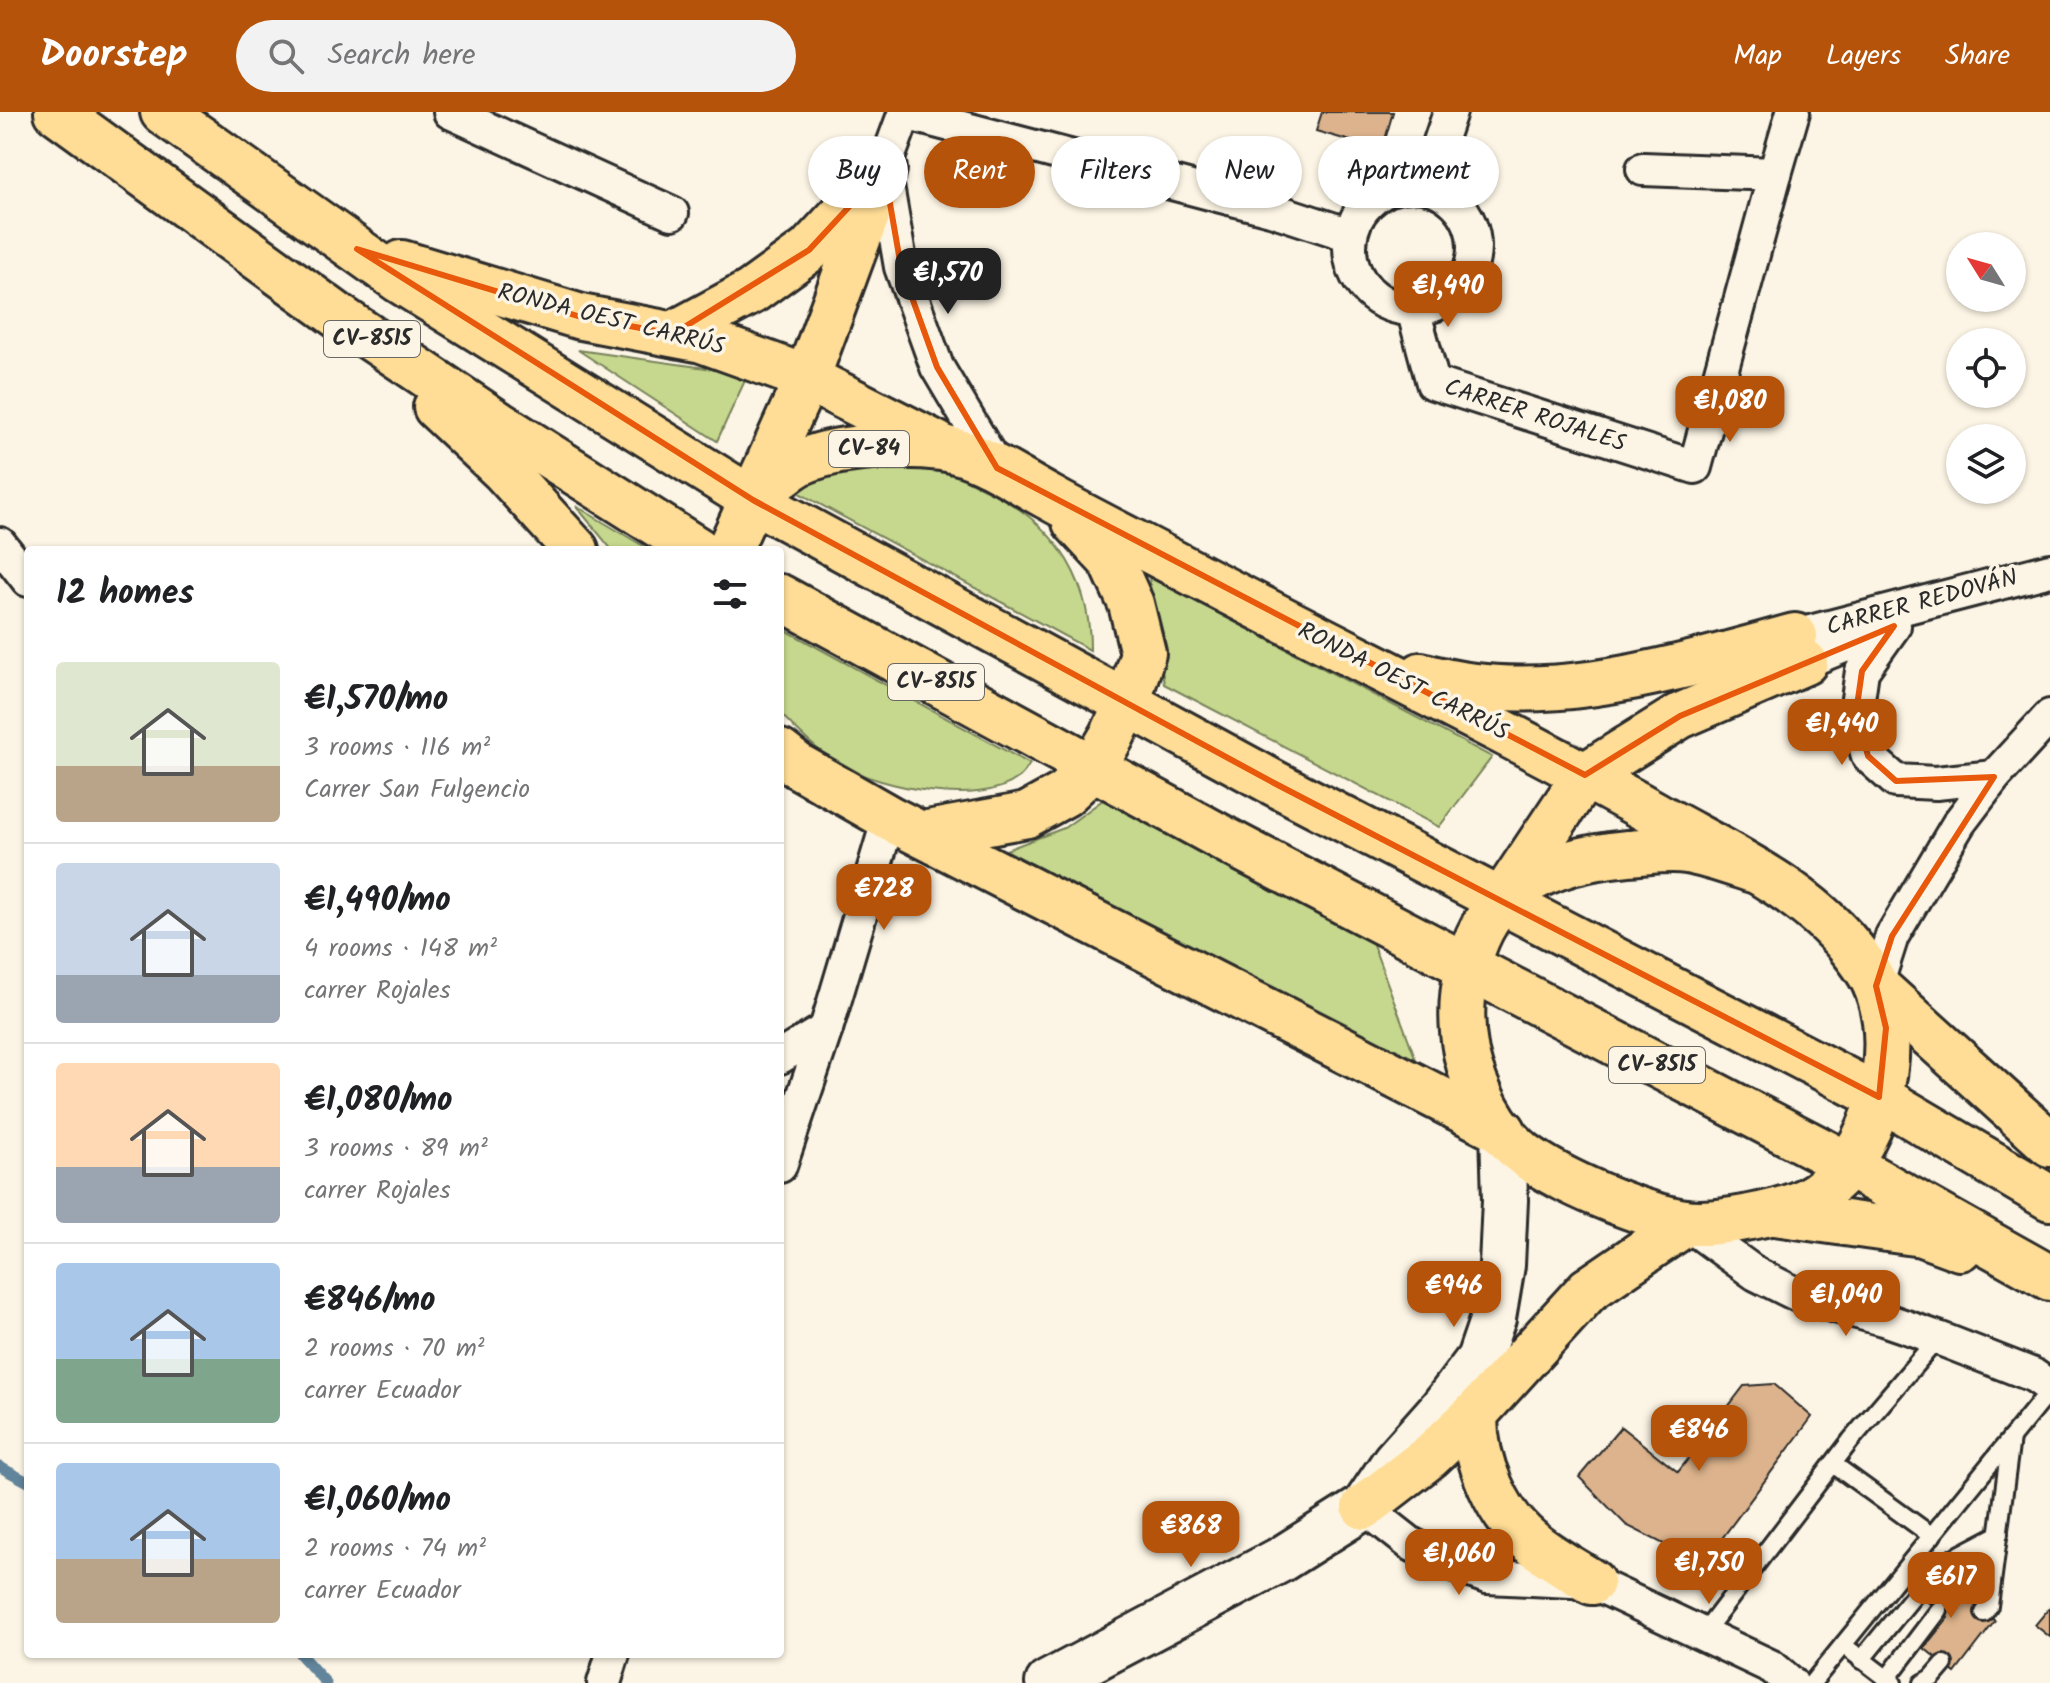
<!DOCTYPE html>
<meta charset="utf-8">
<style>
body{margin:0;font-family:Kalam,sans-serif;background:#f2f2f2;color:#202124;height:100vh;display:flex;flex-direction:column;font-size:30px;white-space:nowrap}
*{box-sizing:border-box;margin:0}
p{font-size:26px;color:#757577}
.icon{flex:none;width:44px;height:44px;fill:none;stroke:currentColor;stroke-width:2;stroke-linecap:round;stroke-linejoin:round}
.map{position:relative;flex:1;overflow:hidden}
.details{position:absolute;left:24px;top:434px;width:760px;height:1112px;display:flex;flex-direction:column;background:#fff;border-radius:8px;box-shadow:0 2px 6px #0004}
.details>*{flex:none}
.hud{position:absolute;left:808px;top:24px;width:760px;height:72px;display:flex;gap:16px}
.needle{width:52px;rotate:307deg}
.tools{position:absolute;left:1946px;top:120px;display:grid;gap:16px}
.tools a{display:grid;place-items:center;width:80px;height:80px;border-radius:50%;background:#fff;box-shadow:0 2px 6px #0004;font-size:40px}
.price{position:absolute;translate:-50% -68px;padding:0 18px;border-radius:16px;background:#b45309;color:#fff;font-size:26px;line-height:52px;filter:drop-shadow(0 2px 4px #0008)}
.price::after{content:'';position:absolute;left:50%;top:48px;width:24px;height:18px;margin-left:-12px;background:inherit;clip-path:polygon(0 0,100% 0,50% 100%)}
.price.active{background:#222;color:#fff}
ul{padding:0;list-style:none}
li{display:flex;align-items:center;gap:24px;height:200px;padding:0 32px}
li+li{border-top:2px solid #e0e0e0}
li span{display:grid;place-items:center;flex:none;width:224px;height:160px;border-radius:8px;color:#555}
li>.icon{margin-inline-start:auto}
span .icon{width:96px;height:96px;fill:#fffc;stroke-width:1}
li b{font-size:34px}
h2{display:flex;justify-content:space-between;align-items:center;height:96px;padding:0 32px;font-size:34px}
.pill{padding:0 28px;border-radius:36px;background:#fff;box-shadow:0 2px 6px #0004;font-size:28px;line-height:72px}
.pill.active{background:#b45309;color:#fff}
header{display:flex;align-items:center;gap:48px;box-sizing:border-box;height:112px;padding:0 40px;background:#b45309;color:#fff}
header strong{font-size:38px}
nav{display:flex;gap:44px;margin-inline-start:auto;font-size:28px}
.search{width:560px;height:72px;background:#f2f2f2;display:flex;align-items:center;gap:20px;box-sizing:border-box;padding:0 28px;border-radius:44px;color:#757577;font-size:30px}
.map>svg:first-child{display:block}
.green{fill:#c6d88d;stroke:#78825c;stroke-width:2}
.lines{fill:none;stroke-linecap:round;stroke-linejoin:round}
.stream{stroke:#62859b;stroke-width:11}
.building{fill:#dcb38c;stroke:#2b2b2b;stroke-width:2}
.lane-casing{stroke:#2b2b2b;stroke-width:22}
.street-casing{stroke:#2b2b2b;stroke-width:38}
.secondary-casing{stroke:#2b2b2b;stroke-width:50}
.primary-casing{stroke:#2b2b2b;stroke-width:50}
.lane{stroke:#fcf5e5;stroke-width:16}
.street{stroke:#fcf5e5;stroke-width:32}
.secondary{stroke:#fcf5e5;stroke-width:44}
.primary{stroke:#ffdd96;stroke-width:44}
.marked{fill:none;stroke:#e8590c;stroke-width:6;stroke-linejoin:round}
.labels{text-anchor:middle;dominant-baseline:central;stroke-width:7;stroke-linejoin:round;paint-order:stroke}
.shield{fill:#fcf5e5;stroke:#6a6863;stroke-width:2}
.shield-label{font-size:22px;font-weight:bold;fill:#2b2b2b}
.street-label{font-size:24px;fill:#2b2b2b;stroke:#fcf5e5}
</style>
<header>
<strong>Doorstep</strong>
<div class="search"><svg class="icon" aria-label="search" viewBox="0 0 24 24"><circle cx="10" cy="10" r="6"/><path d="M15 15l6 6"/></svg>Search here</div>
<nav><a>Map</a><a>Layers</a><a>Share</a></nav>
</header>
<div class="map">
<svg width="2050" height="1571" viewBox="0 0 2050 1571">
<rect width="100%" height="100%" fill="#fcf5e5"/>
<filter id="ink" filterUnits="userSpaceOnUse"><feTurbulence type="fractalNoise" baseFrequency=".0125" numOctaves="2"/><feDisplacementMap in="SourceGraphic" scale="16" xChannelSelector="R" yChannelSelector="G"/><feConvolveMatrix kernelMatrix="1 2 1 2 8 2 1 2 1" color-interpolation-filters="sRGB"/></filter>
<g filter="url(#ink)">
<g class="green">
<path d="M578,238L748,262L717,329Z"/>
<path d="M907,354C921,357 936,358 950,361C960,364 969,370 978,374C1048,405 1091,460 1090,538L799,381C825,354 871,357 907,354Z"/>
<path d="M576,394L650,438H612Z"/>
<path d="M1149,465L1492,645L1439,715L1164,572Z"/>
<path d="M780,515L1030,652C1026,657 1023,663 1018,666C980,696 879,675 841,653C817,639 799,621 780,601Z"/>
<path d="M1107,685L1372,830L1418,953L1006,738L1064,716Z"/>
</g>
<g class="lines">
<g class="stream">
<path d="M0,1355L28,1370"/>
<path d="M300,1542L326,1571"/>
</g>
</g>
<g class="building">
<path d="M1322,0H1393L1382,38L1316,19Z"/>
<path d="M1774,1272L1812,1305L1703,1452L1626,1413L1579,1365L1621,1315L1678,1360L1744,1274Z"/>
<path d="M1922,1453L1995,1509L1955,1561L1924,1536L1948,1506L1906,1473Z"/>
<path d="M2050,1495V1525L2035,1513Z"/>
</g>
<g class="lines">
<defs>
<g id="lane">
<path d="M1833,1352L1932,1424"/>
<path d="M1932,1460L1938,1454L1999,1422"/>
<path d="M1955,1478L1995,1427"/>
<path d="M1984,1501L1989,1494L2011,1326"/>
<path d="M1703,1522L1851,1328L1938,1226"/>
<path d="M1843,1533L1893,1571"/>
<path d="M1861,1548L1916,1481"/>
<path d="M1886,1568L1939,1498"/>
<path d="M1812,1571L2050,1278"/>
<path d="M1923,1571L1932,1566L1944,1552"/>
</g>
<g id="street">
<path d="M450,0L672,101"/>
<path d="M905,0L884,57L901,155L937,255L997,356"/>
<path d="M905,1L1271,97L1350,123"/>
<path d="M1775,62L1793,0"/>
<circle cx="1412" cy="135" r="62"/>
<path d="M1425,74L1450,0"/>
<path d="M1413,197L1433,271L1695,355L1775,62L1643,57"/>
<path d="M0,432L28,468"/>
<path d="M1894,514L1862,559L1856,601L1868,644L1896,669L1936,671L1994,665"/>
<path d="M1795,524L2050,458"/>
<path d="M1805,550L1881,519"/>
<path d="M1876,874L1892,824L1959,711L1994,665L2050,604"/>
<path d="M780,945L826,917"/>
<path d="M780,1054L826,917L889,706"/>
<path d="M1686,1111L1756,1162L1802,1185L1883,1207L1938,1226L2033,1263L2050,1275"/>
<path d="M1364,1395L1411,1432L1448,1451L1487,1465L1592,1470L1772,1555L1791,1571"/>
<path d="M604,1571L613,1542"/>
</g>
<path id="secondary" d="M1048,1571L1280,1448L1364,1395L1395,1349L1443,1295L1479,1247L1493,1206L1502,1153L1505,1088L1503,1019"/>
<g id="primary">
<path d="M57,0L341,206L499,312L698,438"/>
<path d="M163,0L399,168L753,388L1274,671L1879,985L2050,1086"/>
<path d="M402,151L581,205L702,228L807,266L937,332"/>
<path d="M673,222L751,180L809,138L871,71"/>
<path d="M436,295L503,358L576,438"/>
<path d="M753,388C768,375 782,361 800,351C834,334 903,331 941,336C980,341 1016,368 1050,386C1095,411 1142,434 1187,458C1343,540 1502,616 1655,702C1722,740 1802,775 1851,836C1860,847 1872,863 1877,877C1902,941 1876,1043 1817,1082C1798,1095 1772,1101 1750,1105C1727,1109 1701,1114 1679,1109C1634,1100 1562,1070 1525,1043C1495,1020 1474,977 1466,941C1456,890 1466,822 1506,785C1538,755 1585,745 1628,741C1647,740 1668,736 1687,739C1710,743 1734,752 1756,759"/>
<path d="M729,438L807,266L884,57"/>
<path d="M780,485L1237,734L1847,1052L2050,1166"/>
<path d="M1421,563C1543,599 1676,556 1795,524"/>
<path d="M780,640L798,654L889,706L1503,1019"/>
<path d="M922,722L1027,703L1065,682L1093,656L1112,624L1127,592L1143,541L1131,492L1112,450L1075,410"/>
<path d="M1507,780L1585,663L1680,604L1805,550"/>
<path d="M1876,874L2050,1032"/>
<path d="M1775,1101L1922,1122L1960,1136"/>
<path d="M1475,1302C1474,1348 1497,1405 1535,1433C1553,1447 1573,1458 1592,1470"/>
<path d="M1364,1395L1430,1344L1475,1302L1588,1178L1686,1111"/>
</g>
</defs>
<use href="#lane" class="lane-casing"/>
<use href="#street" class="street-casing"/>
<use href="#secondary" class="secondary-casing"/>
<use href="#primary" class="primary-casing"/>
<use href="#lane" class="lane"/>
<use href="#street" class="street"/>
<use href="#secondary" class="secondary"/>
<use href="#primary" class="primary"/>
</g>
</g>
<path class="marked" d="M884,57L901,155L937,255L997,356L1585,663L1680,604L1894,514L1862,559L1856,601L1868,644L1896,669L1994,665L1892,824L1876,874L1886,916L1879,985L1274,671L753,388L357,137L581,205L673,222L809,138Z"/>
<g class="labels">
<g class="shield">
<rect x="324" y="209" width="96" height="36" rx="6"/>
<rect x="829" y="319" width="80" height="36" rx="6"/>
<rect x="888" y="552" width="96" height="36" rx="6"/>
<rect x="1609" y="935" width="96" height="36" rx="6"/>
</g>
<g class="shield-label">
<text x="372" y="227">CV-8515</text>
<text x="869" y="337">CV-84</text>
<text x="936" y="570">CV-8515</text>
<text x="1657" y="953">CV-8515</text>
</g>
<g class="street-label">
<text transform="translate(611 208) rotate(14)">RONDA OEST CARRÚS</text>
<text transform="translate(1535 304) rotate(18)">CARRER ROJALES</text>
<text transform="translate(1922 491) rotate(-15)">CARRER REDOVÁN</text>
<text transform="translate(1403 570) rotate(27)">RONDA OEST CARRÚS</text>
</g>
</g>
</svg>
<div class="tools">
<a><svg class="needle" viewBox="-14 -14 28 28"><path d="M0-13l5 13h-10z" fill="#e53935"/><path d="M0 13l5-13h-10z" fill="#757577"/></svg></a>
<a><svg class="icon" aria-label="locate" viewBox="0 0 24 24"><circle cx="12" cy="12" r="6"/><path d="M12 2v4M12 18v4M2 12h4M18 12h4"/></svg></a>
<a><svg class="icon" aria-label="layers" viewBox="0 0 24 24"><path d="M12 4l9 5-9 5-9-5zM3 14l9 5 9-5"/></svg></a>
</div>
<b class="price active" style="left:948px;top:204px">€1,570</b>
<b class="price" style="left:1448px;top:217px">€1,490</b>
<b class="price" style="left:1730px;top:332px">€1,080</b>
<b class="price" style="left:1842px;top:655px">€1,440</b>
<b class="price" style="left:884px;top:820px">€728</b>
<b class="price" style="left:1454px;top:1217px">€946</b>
<b class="price" style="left:1846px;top:1226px">€1,040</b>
<b class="price" style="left:1699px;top:1361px">€846</b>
<b class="price" style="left:1191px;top:1457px">€868</b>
<b class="price" style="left:1459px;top:1485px">€1,060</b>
<b class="price" style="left:1709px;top:1494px">€1,750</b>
<b class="price" style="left:1951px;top:1508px">€617</b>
<div class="hud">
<a class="pill">Buy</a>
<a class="pill active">Rent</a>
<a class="pill">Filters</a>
<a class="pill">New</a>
<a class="pill">Apartment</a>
</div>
<section class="details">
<h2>12 homes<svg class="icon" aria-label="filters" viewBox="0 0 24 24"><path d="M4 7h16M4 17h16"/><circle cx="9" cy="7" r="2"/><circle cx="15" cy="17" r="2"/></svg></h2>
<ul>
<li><span style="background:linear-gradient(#dfe7d0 65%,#b9a48a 0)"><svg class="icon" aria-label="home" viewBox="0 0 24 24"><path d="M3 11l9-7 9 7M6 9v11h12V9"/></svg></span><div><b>€1,570/mo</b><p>3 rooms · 116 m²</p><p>Carrer San Fulgencio</p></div></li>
<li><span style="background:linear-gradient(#c9d6e8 70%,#9aa5b1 0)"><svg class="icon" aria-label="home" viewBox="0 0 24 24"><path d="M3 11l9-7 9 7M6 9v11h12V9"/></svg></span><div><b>€1,490/mo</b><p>4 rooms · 148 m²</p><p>carrer Rojales</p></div></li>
<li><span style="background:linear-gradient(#ffd9b3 65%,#9aa5b1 0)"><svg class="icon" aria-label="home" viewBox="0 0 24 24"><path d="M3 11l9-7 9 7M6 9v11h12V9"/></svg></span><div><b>€1,080/mo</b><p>3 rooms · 89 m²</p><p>carrer Rojales</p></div></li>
<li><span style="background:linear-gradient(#a9c7e8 60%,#7fa58c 0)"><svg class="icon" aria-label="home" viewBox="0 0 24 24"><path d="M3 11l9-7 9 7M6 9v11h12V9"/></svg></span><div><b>€846/mo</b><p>2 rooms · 70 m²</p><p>carrer Ecuador</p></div></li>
<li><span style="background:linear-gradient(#a9c7e8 60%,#b9a48a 0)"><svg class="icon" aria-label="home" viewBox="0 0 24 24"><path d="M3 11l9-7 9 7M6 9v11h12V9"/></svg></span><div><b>€1,060/mo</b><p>2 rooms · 74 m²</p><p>carrer Ecuador</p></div></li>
</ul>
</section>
</div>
